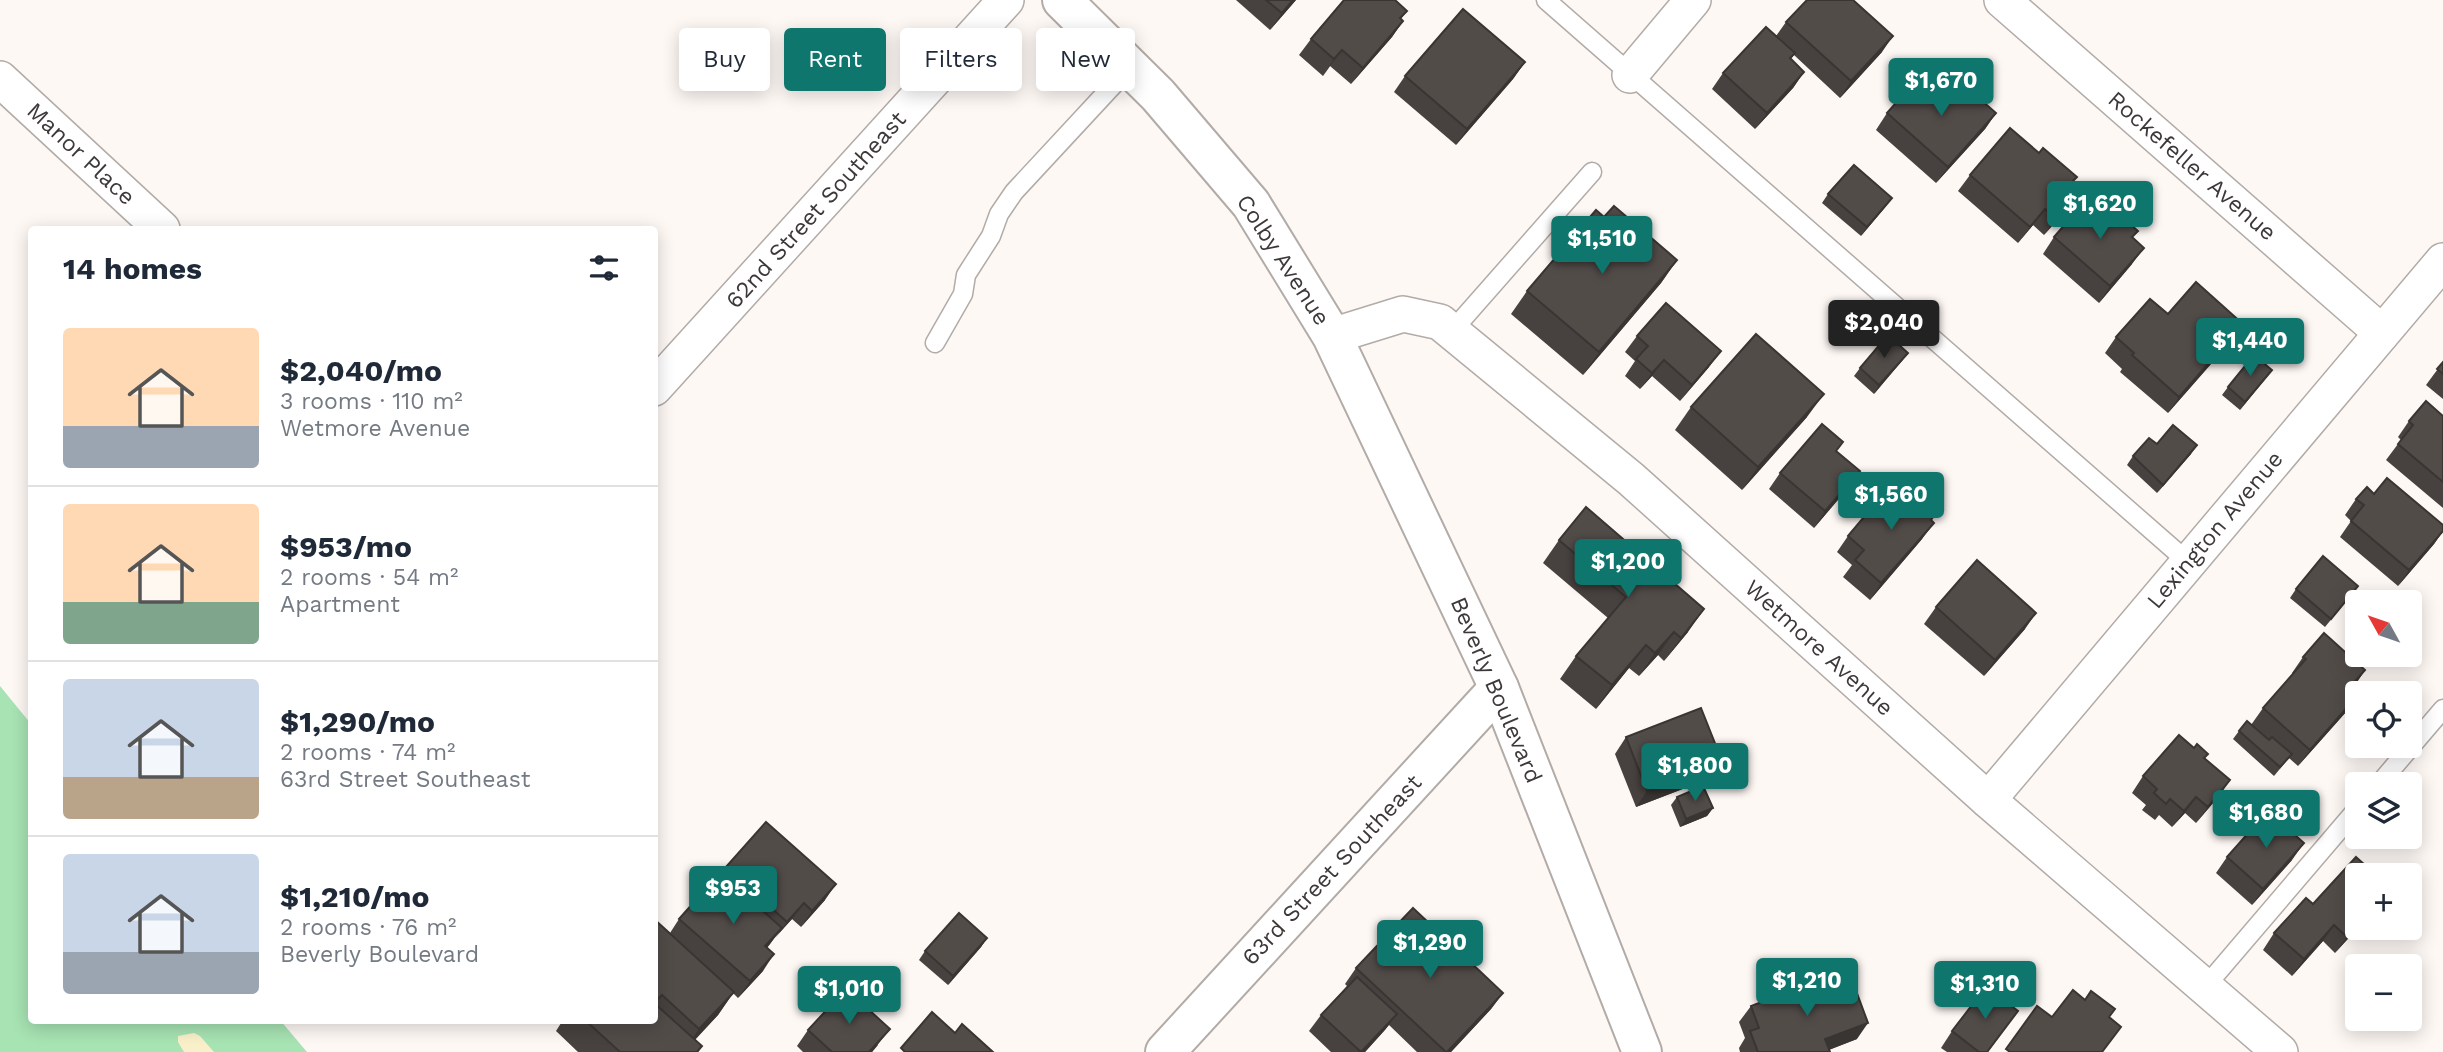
<!DOCTYPE html>
<meta charset="utf-8">
<style>
body{margin:0;font-family:"Work Sans",sans-serif;background:#f2f2f3;color:#1f2937;height:100vh;display:flex;flex-direction:column;font-size:26px;white-space:nowrap}
*{box-sizing:border-box;margin:0}
p{font-size:23px;color:#747a83}
.icon{flex:none;width:38px;height:38px;fill:none;stroke:currentColor;stroke-width:2;stroke-linecap:round;stroke-linejoin:round}
.map{position:relative;flex:1;overflow:hidden}
.sheet{position:absolute;left:28px;top:226px;width:630px;height:798px;display:flex;flex-direction:column;background:#fff;border-radius:7px;box-shadow:0 4px 18px #0003}
.sheet>*{flex:none}
.hud{position:absolute;left:679px;top:28px;width:665px;height:63px;display:flex;gap:14px}
.needle{width:46px;rotate:310deg}
.fabs{position:absolute;left:2345px;top:590px;display:grid;gap:14px}
.fabs a{display:grid;place-items:center;width:77px;height:77px;border-radius:7px;background:#fff;box-shadow:0 4px 18px #0003;font-size:35px}
.price{position:absolute;translate:-50% -60px;padding:0 16px;border-radius:7px;background:#0f766e;color:#fff;font-size:23px;line-height:46px;filter:drop-shadow(0 2px 4px #0008)}
.price::after{content:'';position:absolute;left:50%;top:42px;width:21px;height:16px;margin-left:-10px;background:inherit;clip-path:polygon(0 0,100% 0,50% 100%)}
.price.on{background:#222;color:#fff}
ul{padding:0;list-style:none}
li{display:flex;align-items:center;gap:21px;height:175px;padding:0 35px}
li+li{border-top:2px solid #e0e1e3}
li span{display:grid;place-items:center;flex:none;width:196px;height:140px;border-radius:7px;color:#555}
li>.icon{margin-inline-start:auto}
span .icon{width:84px;height:84px;fill:#fffc;stroke-width:1}
li b{font-size:30px}
h2{display:flex;justify-content:space-between;align-items:center;height:84px;padding:0 35px;font-size:30px}
.pill{padding:0 24px;border-radius:7px;background:#fff;box-shadow:0 4px 18px #0003;font-size:24px;line-height:63px}
.pill.on{background:#0f766e;color:#fff}
.map>svg:first-child{display:block}
.green{fill:#a7e3b3}
.sand{fill:#f9f0ca}
.lines{fill:none;stroke-linecap:round;stroke-linejoin:round}
.service-casing{stroke:#b2aba7;stroke-width:21}
.minor-casing{stroke:#b2aba7;stroke-width:38}
.tertiary-casing{stroke:#b2aba7;stroke-width:42}
.secondary-casing{stroke:#b2aba7;stroke-width:42}
.service{stroke:#fff;stroke-width:18}
.minor{stroke:#fff;stroke-width:35}
.tertiary{stroke:#fff;stroke-width:38}
.secondary{stroke:#fff;stroke-width:38}
.wall{fill:#47413f}
.shaded-wall{fill:#393533}
.building{fill:#524c49;stroke:#393533;stroke-width:2}
.labels{text-anchor:middle;dominant-baseline:central;stroke-width:7;stroke-linejoin:round;paint-order:stroke}
.street-label{font-size:23px;fill:#3c3938;stroke:#fff}
</style>
<div class="map">
<svg width="2443" height="1052" viewBox="0 0 2443 1052">
<rect width="100%" height="100%" fill="#fef8f5"/>
<path class="green" d="M0,686L31,724L32,1020H280L307,1052H0Z"/>
<path class="sand" d="M194,1033L200,1036L214,1052H184L178,1042V1036Z"/>
<g class="lines">
<defs>
<g id="service">
<path d="M1546,0L2188,562"/>
<path d="M1452,331L1592,172"/>
<path d="M935,343L963,294L966,275L991,236L999,214L1014,192L1130,67"/>
<path d="M2379,784L2443,709"/>
<path d="M2205,987L2357,809"/>
</g>
<g id="minor">
<path d="M2002,0L2382,333"/>
<path d="M1630,75L1693,0"/>
<path d="M0,79L162,229"/>
<path d="M1332,336L1403,314L1440,322L1631,479L1988,800L2280,1052"/>
<path d="M654,388L1006,0"/>
<path d="M1988,800L2443,261"/>
</g>
<path id="tertiary" d="M1165,1052L1499,688"/>
<path id="secondary" d="M1062,0L1158,95L1251,204L1332,336L1499,688L1642,1052"/>
</defs>
<use href="#service" class="service-casing"/>
<use href="#minor" class="minor-casing"/>
<use href="#tertiary" class="tertiary-casing"/>
<use href="#secondary" class="secondary-casing"/>
<use href="#service" class="service"/>
<use href="#minor" class="minor"/>
<use href="#tertiary" class="tertiary"/>
<use href="#secondary" class="secondary"/>
</g>
<g class="wall">
<path d="M1236,0H1296L1270,30Z"/>
<path d="M1407,11L1401,19L1403,21L1392,37L1351,84L1330,66L1323,76L1299,55L1311,39Z"/>
<path d="M1786,22L1882,52L1840,98L1794,55L1791,59L1804,72L1793,88L1755,129L1712,89L1723,73L1776,36Z"/>
<path d="M1525,62L1513,79L1456,145L1394,92L1405,76Z"/>
<path d="M1920,92L1996,113L1985,129L1936,183L1876,130L1887,113Z"/>
<path d="M2039,153L2079,192L2068,208L2044,235L2033,225L2018,243L1958,191L1970,175Z"/>
<path d="M1828,194L1886,206L1861,236L1822,203Z"/>
<path d="M2054,237L2133,238L2132,264L2099,303L2043,254Z"/>
<path d="M1677,260L1661,283L1583,375L1511,314L1527,291Z"/>
<path d="M2168,314L2243,324L2232,340L2168,413L2120,372L2122,369L2105,353L2116,337Z"/>
<path d="M1637,336L1709,367L1680,401L1652,376L1640,389L1625,376L1635,361L1625,352Z"/>
<path d="M1908,353L1874,394L1854,376L1860,368Z"/>
<path d="M2443,362V399L2426,385Z"/>
<path d="M2272,370L2240,410L2222,395L2228,387Z"/>
<path d="M1691,407L1807,417L1742,490L1675,430Z"/>
<path d="M2443,416V508L2386,460L2401,440L2398,437L2409,421Z"/>
<path d="M1836,451L1848,488L1814,528L1769,489L1780,473Z"/>
<path d="M2191,454L2157,493L2127,465L2133,456Z"/>
<path d="M2374,494L2443,531L2434,544L2398,586L2340,537L2351,521L2345,515L2356,499Z"/>
<path d="M1931,521L1922,539L1870,600L1843,577L1852,565L1837,552L1848,536Z"/>
<path d="M1559,540L1688,632L1664,661L1658,655L1639,676L1629,668L1596,709L1560,679L1576,656L1608,618L1543,563Z"/>
<path d="M2296,589L2352,594L2325,627L2290,598Z"/>
<path d="M1936,607L2025,629L1984,676L1924,624Z"/>
<path d="M2303,657L2365,670L2351,690L2346,712L2298,766L2289,758L2274,776L2233,739L2239,731L2251,725L2263,708L2293,674L2292,673Z"/>
<path d="M1626,737L1711,778L1636,807L1615,754Z"/>
<path d="M2205,758L2230,780L2219,796L2196,823L2185,813L2172,827L2159,815L2155,820L2142,810L2146,805L2132,793L2143,776Z"/>
<path d="M1677,797L1713,808L1707,816L1680,827L1671,805Z"/>
<path d="M2227,857L2292,860L2252,905L2216,873Z"/>
<path d="M726,867L825,900L801,927L792,919L775,937L767,948L763,971L738,998L733,993L718,1015L695,1040L702,1046L698,1052H578L556,1031L563,1020H654V919L670,933L679,919L721,874Z"/>
<path d="M2313,904L2357,928L2335,953L2323,941L2292,976L2263,950L2274,933Z"/>
<path d="M987,938L981,947L948,985L919,960L925,951Z"/>
<path d="M1356,968L1503,993L1491,1009L1451,1052H1417L1389,1025L1365,1052H1331L1309,1031L1321,1015L1347,986L1345,984Z"/>
<path d="M1808,993L1857,1039L1829,1050L1830,1052H1740L1739,1048L1745,1038L1739,1022L1751,1006Z"/>
<path d="M2018,1011L1988,1052H1947L1941,1048L1952,1031Z"/>
<path d="M808,1030L878,1045L872,1052H803L797,1046Z"/>
</g>
<g class="shaded-wall">
<path d="M1293,0H1296L1270,30L1282,13Z"/>
<path d="M1403,21L1392,37L1351,84L1363,68Z"/>
<path d="M1893,36L1882,52L1840,98L1851,81Z"/>
<path d="M1342,50L1330,66L1323,76L1334,59Z"/>
<path d="M1525,62L1513,79L1456,145L1467,129Z"/>
<path d="M1804,72L1793,88L1755,129L1767,113Z"/>
<path d="M1996,113L1985,129L1936,183L1948,167Z"/>
<path d="M2079,192L2068,208L2044,235L2056,219Z"/>
<path d="M1892,198L1886,206L1861,236L1867,227Z"/>
<path d="M2045,209L2033,225L2018,243L2030,227Z"/>
<path d="M2144,248L2132,264L2099,303L2110,286Z"/>
<path d="M1677,260L1661,283L1583,375L1599,352Z"/>
<path d="M2243,324L2232,340L2168,413L2179,397Z"/>
<path d="M1721,351L1709,367L1680,401L1692,385Z"/>
<path d="M1908,353L1902,361L1874,394L1879,385Z"/>
<path d="M1664,360L1652,376L1640,389L1652,373Z"/>
<path d="M2272,370L2266,378L2240,410L2245,402Z"/>
<path d="M1824,394L1807,417L1742,490L1758,467Z"/>
<path d="M2197,445L2191,454L2157,493L2163,485Z"/>
<path d="M1860,471L1848,488L1814,528L1825,511Z"/>
<path d="M1934,523L1922,539L1870,600L1881,583Z"/>
<path d="M2443,531L2434,544L2398,586L2409,570Z"/>
<path d="M1704,609L1688,632L1664,661L1681,638Z"/>
<path d="M2036,613L2025,629L1984,676L1995,660Z"/>
<path d="M1674,632L1658,655L1639,676L1655,653Z"/>
<path d="M1646,645L1629,668L1596,709L1612,685Z"/>
<path d="M2365,670L2354,687L2338,705L2349,688Z"/>
<path d="M2357,697L2346,712L2298,766L2310,750Z"/>
<path d="M1722,761L1711,778L1636,807L1647,791Z"/>
<path d="M2230,780L2219,796L2196,823L2208,807Z"/>
<path d="M2196,797L2185,813L2172,827L2184,811Z"/>
<path d="M1713,808L1707,816L1680,827L1686,819Z"/>
<path d="M2304,843L2292,860L2252,905L2263,889Z"/>
<path d="M836,884L825,900L801,927L812,911Z"/>
<path d="M804,903L792,919L775,938L787,922Z"/>
<path d="M2334,925L2323,941L2292,976L2304,959Z"/>
<path d="M2357,925V928H2358L2335,953L2347,937Z"/>
<path d="M782,928L770,944L754,963L765,946Z"/>
<path d="M987,938L981,947L948,985L953,976Z"/>
<path d="M774,954L763,971L738,998L750,981Z"/>
<path d="M734,992L718,1015L683,1052L699,1029Z"/>
<path d="M1503,993L1491,1009L1451,1052H1447Z"/>
<path d="M1397,1014L1385,1030L1365,1052H1361Z"/>
<path d="M1868,1023L1857,1039L1823,1052L1825,1039Z"/>
<path d="M890,1029L872,1052H869Z"/>
</g>
<g class="building">
<path d="M1266,0H1293L1282,13Z"/>
<path d="M1344,0H1395L1407,11L1400,18L1403,21L1363,68L1342,50L1334,59L1311,39Z"/>
<path d="M1807,0H1853L1893,36L1851,81L1786,22Z"/>
<path d="M1463,9L1525,62L1467,129L1405,76Z"/>
<path d="M1766,27L1795,53L1790,58L1804,72L1767,113L1723,73Z"/>
<path d="M1936,74L1966,101L1973,93L1996,113L1948,167L1887,113L1912,85L1920,92Z"/>
<path d="M2010,128L2039,153L2043,148L2077,177L2070,184L2079,192L2056,219L2045,209L2030,227L1970,175Z"/>
<path d="M1854,165L1892,198L1867,227L1828,194Z"/>
<path d="M2089,197L2119,224L2123,218L2138,231L2132,237L2144,248L2110,286L2054,237Z"/>
<path d="M1614,206L1677,260L1599,352L1527,291L1596,210L1604,217Z"/>
<path d="M2196,282L2243,324L2179,397L2132,355L2134,353L2116,337L2150,299L2168,314Z"/>
<path d="M1666,303L1721,351L1692,385L1664,360L1652,373L1636,359L1648,346L1637,336Z"/>
<path d="M1756,334L1824,394L1758,467L1691,407Z"/>
<path d="M1888,335L1908,353L1879,385L1860,368Z"/>
<path d="M2254,355L2272,370L2245,402L2228,387Z"/>
<path d="M2443,362V374L2437,369Z"/>
<path d="M2426,401L2443,416V482L2398,444L2413,425L2409,421Z"/>
<path d="M1822,424L1843,442L1836,451L1860,471L1825,511L1780,473Z"/>
<path d="M2173,425L2197,445L2163,485L2133,456L2149,438L2157,444Z"/>
<path d="M2387,478L2443,525V531L2409,570L2351,521L2364,505L2356,499L2367,487L2374,494Z"/>
<path d="M1890,486L1905,499L1911,491L1936,513L1931,520L1934,523L1881,583L1855,560L1864,550L1848,536Z"/>
<path d="M1586,507L1704,609L1681,638L1674,632L1655,653L1646,645L1612,685L1576,656L1626,597L1559,540Z"/>
<path d="M2323,556L2358,586L2331,619L2296,589Z"/>
<path d="M1977,560L2036,613L1995,660L1936,607Z"/>
<path d="M2324,633L2365,670L2349,688L2357,696L2310,750L2263,708L2306,659L2303,657Z"/>
<path d="M1701,708L1722,761L1647,791L1626,737Z"/>
<path d="M2247,721L2269,740L2272,737L2292,754L2280,767L2239,731Z"/>
<path d="M2179,735L2194,748L2197,744L2208,754L2204,758L2230,780L2208,807L2196,797L2184,811L2170,799L2166,804L2154,793L2157,789L2143,776Z"/>
<path d="M1703,786L1713,808L1686,819L1677,797Z"/>
<path d="M2268,811L2304,843L2263,889L2227,857Z"/>
<path d="M766,822L836,884L812,911L804,903L787,922L726,867Z"/>
<path d="M2356,857L2376,875H2357V925L2347,937L2334,925L2304,959L2274,933L2306,898L2313,904Z"/>
<path d="M720,873L782,928L765,946L774,954L750,981L679,919Z"/>
<path d="M1413,908L1503,993L1447,1052H1446L1356,968Z"/>
<path d="M959,913L987,938L953,976L925,951Z"/>
<path d="M654,919L734,992L699,1029L662,995L654,1003Z"/>
<path d="M1357,977L1397,1014L1361,1052L1321,1015Z"/>
<path d="M1851,977L1868,1023L1825,1039L1830,1052H1758L1750,1031L1759,1028L1751,1006L1806,985L1808,993Z"/>
<path d="M1986,987L2018,1011L1987,1052H1979L1952,1031Z"/>
<path d="M846,989L890,1029L869,1052H832L808,1030Z"/>
<path d="M2073,990L2085,1000L2091,991L2115,1009L2109,1017L2121,1027L2102,1052H2010L2006,1049L2037,1006L2052,1017Z"/>
<path d="M654,1003L702,1046L697,1052H620L585,1020H654Z"/>
<path d="M932,1012L955,1033L962,1024L993,1052H905L901,1048Z"/>
</g>
<g class="labels">
<g class="street-label">
<text transform="translate(81 154) rotate(43)">Manor Place</text>
<text transform="translate(2192 166) rotate(41)">Rockefeller Avenue</text>
<text transform="translate(816 210) rotate(-48)">62nd Street Southeast</text>
<text transform="translate(1283 260) rotate(57)">Colby Avenue</text>
<text transform="translate(2215 530) rotate(-50)">Lexington Avenue</text>
<text transform="translate(1819 648) rotate(42)">Wetmore Avenue</text>
<text transform="translate(1496 690) rotate(67)">Beverly Boulevard</text>
<text transform="translate(1332 870) rotate(-47)">63rd Street Southeast</text>
</g>
</g>
</svg>
<div class="fabs">
<a><svg class="needle" viewBox="-14 -14 28 28"><path d="M0-13l5 13h-10z" fill="#e53935"/><path d="M0 13l5-13h-10z" fill="#747a83"/></svg></a>
<a><svg class="icon" aria-label="locate" viewBox="0 0 24 24"><circle cx="12" cy="12" r="6"/><path d="M12 2v4M12 18v4M2 12h4M18 12h4"/></svg></a>
<a><svg class="icon" aria-label="layers" viewBox="0 0 24 24"><path d="M12 4l9 5-9 5-9-5zM3 14l9 5 9-5"/></svg></a>
<a>+</a>
<a>−</a>
</div>
<b class="price" style="left:1941px;top:118px">$1,670</b>
<b class="price" style="left:2100px;top:241px">$1,620</b>
<b class="price" style="left:1602px;top:276px">$1,510</b>
<b class="price on" style="left:1884px;top:360px">$2,040</b>
<b class="price" style="left:2250px;top:378px">$1,440</b>
<b class="price" style="left:1891px;top:532px">$1,560</b>
<b class="price" style="left:1628px;top:599px">$1,200</b>
<b class="price" style="left:1695px;top:803px">$1,800</b>
<b class="price" style="left:2266px;top:850px">$1,680</b>
<b class="price" style="left:733px;top:926px">$953</b>
<b class="price" style="left:1430px;top:980px">$1,290</b>
<b class="price" style="left:1807px;top:1018px">$1,210</b>
<b class="price" style="left:1985px;top:1021px">$1,310</b>
<b class="price" style="left:849px;top:1026px">$1,010</b>
<div class="hud">
<a class="pill">Buy</a>
<a class="pill on">Rent</a>
<a class="pill">Filters</a>
<a class="pill">New</a>
</div>
<section class="sheet">
<h2>14 homes<svg class="icon" aria-label="filters" viewBox="0 0 24 24"><path d="M4 7h16M4 17h16"/><circle cx="9" cy="7" r="2"/><circle cx="15" cy="17" r="2"/></svg></h2>
<ul>
<li><span style="background:linear-gradient(#ffd9b3 70%,#9aa5b1 0)"><svg class="icon" aria-label="home" viewBox="0 0 24 24"><path d="M3 11l9-7 9 7M6 9v11h12V9"/></svg></span><div><b>$2,040/mo</b><p>3 rooms · 110 m²</p><p>Wetmore Avenue</p></div></li>
<li><span style="background:linear-gradient(#ffd9b3 70%,#7fa58c 0)"><svg class="icon" aria-label="home" viewBox="0 0 24 24"><path d="M3 11l9-7 9 7M6 9v11h12V9"/></svg></span><div><b>$953/mo</b><p>2 rooms · 54 m²</p><p>Apartment</p></div></li>
<li><span style="background:linear-gradient(#c9d6e8 70%,#b9a48a 0)"><svg class="icon" aria-label="home" viewBox="0 0 24 24"><path d="M3 11l9-7 9 7M6 9v11h12V9"/></svg></span><div><b>$1,290/mo</b><p>2 rooms · 74 m²</p><p>63rd Street Southeast</p></div></li>
<li><span style="background:linear-gradient(#c9d6e8 70%,#9aa5b1 0)"><svg class="icon" aria-label="home" viewBox="0 0 24 24"><path d="M3 11l9-7 9 7M6 9v11h12V9"/></svg></span><div><b>$1,210/mo</b><p>2 rooms · 76 m²</p><p>Beverly Boulevard</p></div></li>
</ul>
</section>
</div>
